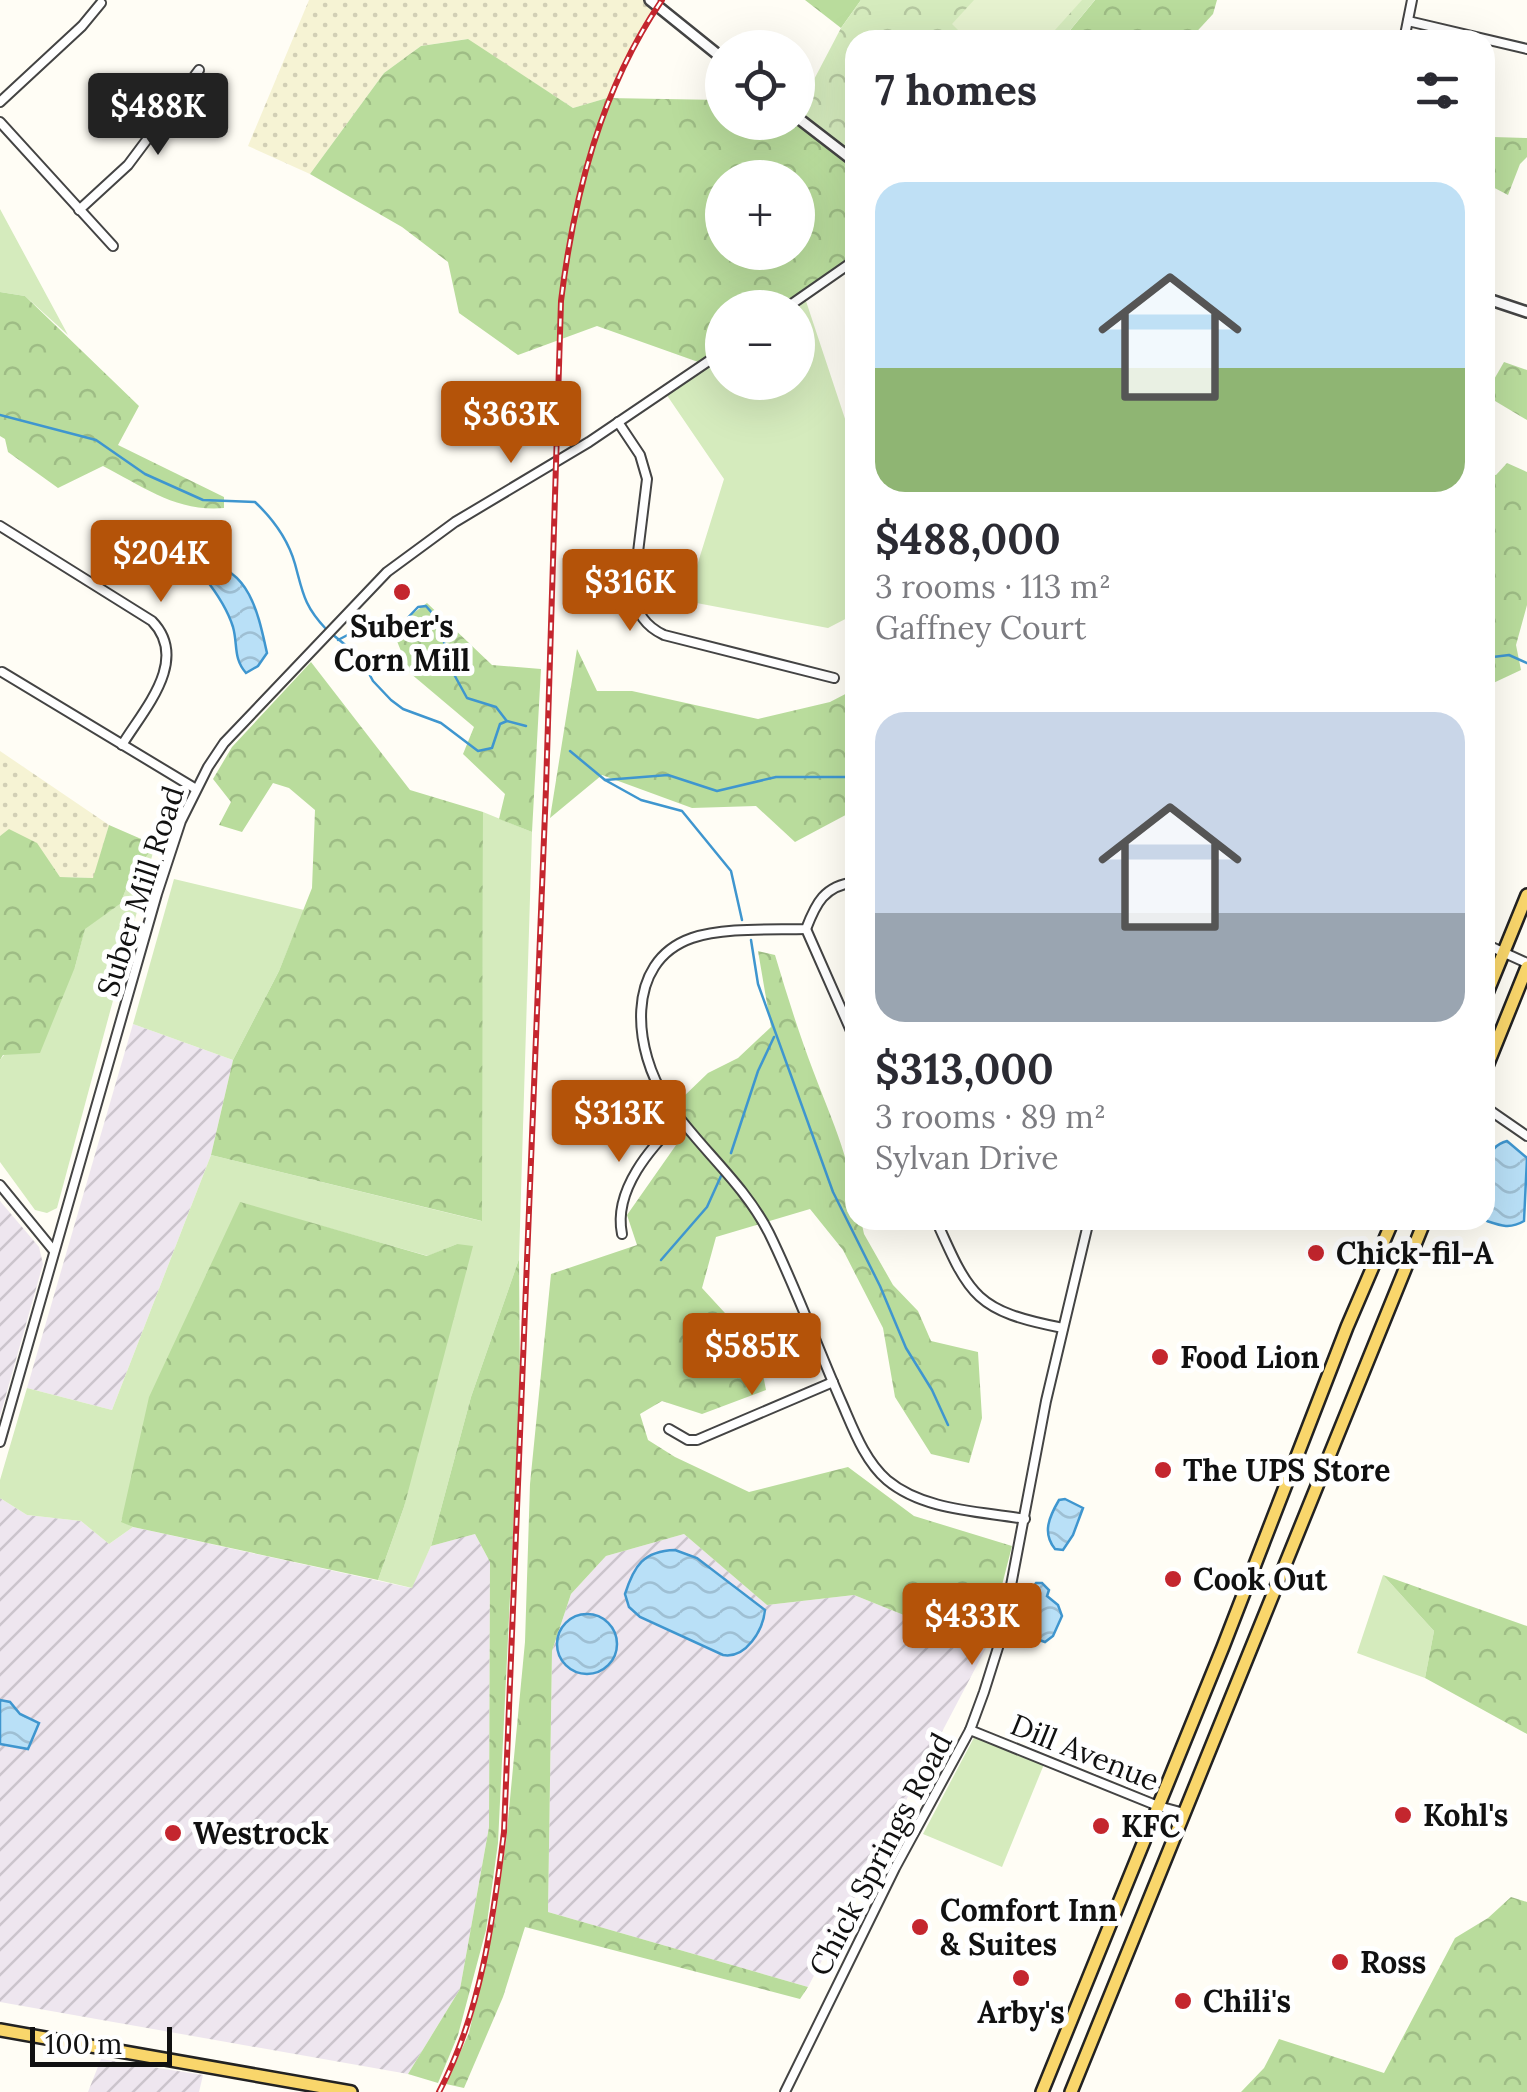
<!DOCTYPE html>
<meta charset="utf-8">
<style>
body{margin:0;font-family:Lora,serif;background:#f2f2f3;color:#2b2b33;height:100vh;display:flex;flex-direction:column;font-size:38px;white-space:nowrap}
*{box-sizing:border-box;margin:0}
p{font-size:32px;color:#7c7c81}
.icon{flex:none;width:55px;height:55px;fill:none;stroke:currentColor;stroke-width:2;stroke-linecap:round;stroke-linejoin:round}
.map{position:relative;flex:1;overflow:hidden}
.drawer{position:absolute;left:845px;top:30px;width:650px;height:1200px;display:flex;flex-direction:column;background:#fff;border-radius:30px;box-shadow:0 10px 40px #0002}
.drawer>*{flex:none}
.tools{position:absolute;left:705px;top:30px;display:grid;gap:20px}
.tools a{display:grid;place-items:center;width:110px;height:110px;border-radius:50%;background:#fff;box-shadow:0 10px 40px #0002;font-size:50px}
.scale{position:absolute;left:30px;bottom:25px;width:142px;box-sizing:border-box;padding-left:10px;border:5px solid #111;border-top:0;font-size:28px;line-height:35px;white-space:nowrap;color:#111;-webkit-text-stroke:8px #fff;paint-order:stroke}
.price{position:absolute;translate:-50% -85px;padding:0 22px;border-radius:10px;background:#b45309;color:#fff;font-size:32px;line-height:65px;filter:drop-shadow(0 2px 5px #0008)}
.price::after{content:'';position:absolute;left:50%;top:60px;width:30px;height:22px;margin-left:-15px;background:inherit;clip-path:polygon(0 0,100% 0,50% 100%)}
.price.active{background:#222;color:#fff}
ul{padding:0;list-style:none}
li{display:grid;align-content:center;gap:20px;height:530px;padding:0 30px}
li span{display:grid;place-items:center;height:310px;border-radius:30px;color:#555}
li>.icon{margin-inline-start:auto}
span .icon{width:180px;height:180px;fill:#fffc;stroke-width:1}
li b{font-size:42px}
h2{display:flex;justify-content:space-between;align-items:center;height:120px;padding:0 30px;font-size:42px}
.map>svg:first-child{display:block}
.industrial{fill:url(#industrial-furrows)}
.farmland{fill:url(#farmland-dots)}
.grass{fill:#d5ebbd}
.forest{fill:url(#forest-crowns);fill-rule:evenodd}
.park{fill:url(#park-crowns)}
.pitch{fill:#e6f2cf}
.water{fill:url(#water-waves);stroke:#3f96cf;stroke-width:2.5}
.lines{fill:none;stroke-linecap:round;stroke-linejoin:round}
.stream{stroke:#3f96cf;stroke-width:2.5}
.minor-casing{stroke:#444;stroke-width:12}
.tertiary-casing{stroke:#444;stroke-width:14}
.primary-casing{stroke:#222;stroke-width:16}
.minor{stroke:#fff;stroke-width:8}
.tertiary{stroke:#fff;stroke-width:9}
.primary{stroke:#f9d66b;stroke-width:11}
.rail-casing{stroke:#c4262e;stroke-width:6}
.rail{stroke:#fff;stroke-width:2.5;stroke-dasharray:8;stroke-linecap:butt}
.poi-dot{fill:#c4262e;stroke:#fff;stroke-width:4}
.labels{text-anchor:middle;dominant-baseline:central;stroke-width:10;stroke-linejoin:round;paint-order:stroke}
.poi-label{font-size:30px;font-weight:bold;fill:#111;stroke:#fff;text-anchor:start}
.street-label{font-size:30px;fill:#111;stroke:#fff}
</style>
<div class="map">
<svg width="1527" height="2092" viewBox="0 0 1527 2092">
<defs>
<pattern id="industrial-furrows" width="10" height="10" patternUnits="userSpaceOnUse" patternTransform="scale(2.5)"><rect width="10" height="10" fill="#eee6ef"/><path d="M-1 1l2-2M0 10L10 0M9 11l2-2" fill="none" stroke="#cbc4cc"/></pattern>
<pattern id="farmland-dots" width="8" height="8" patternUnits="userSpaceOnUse" patternTransform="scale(2.5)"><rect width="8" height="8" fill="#f6f3d4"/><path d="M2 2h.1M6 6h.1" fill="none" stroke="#d2cfb5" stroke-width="1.8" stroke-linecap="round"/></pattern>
<pattern id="forest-crowns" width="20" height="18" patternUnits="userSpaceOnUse" patternTransform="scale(2.5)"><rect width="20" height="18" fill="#b9dc9c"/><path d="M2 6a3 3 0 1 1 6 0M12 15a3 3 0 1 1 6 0" fill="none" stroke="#9ebc85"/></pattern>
<pattern id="park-crowns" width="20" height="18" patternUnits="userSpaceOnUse" patternTransform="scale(2.5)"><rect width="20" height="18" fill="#d5ebbd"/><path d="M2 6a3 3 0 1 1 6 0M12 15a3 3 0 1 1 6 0" fill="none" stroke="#b6c8a1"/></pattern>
<pattern id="water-waves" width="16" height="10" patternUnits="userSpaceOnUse" patternTransform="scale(2.5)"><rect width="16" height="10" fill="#b9e0f7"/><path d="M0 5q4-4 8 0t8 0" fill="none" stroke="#9ebfd3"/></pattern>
</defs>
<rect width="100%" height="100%" fill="#fffdf5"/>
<g class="industrial">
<path d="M133,1024L233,1060L211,1155L112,1410L27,1388Z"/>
<path d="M0,1201L39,1247L43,1264L0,1416Z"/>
<path d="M0,1498L27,1515L81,1521L109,1544L133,1527L411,1588L431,1546L475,1534L490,1562L489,1827L460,1989L408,2074L0,2002Z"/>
<path d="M684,1534L767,1605L854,1595L986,1648L808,1987L548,1912L552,1651L571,1594L606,1556Z"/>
<path d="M101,2059L203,2075L199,2092H88Z"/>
</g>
<g class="farmland">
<path d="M309,0H649L656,5L607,98L573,108L467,39L421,46L384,73L310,174L248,146Z"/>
<path d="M0,751L109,825L94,878L60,877L36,843L10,830L0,836Z"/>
</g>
<g class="grass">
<path d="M0,209L68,335L25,296L0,292Z"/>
<path d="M803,292L855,449V614L828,628L686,601L724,479L664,391L722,348V382H798V308L780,307Z"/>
<path d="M483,812L532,832L519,1259L471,1397L431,1546L412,1588L378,1580L404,1507L457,1244L428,1256L240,1203L121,1521L133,1527L109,1544L81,1521L27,1515L0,1498V1480L27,1388L112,1410L211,1155L481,1221Z"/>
<path d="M155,845L57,1208L47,1213L35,1210L0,1162V1060L75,967L85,928L120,904L131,877Z"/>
<path d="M174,879L304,910L279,971L233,1060L133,1024Z"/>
<path d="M1383,1575L1434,1631L1425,1678L1357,1653Z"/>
<path d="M979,1728L1047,1757L1002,1867L923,1834Z"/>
</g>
<g class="forest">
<path d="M805,0H861L841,28Z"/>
<path d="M1095,0H1217L1213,14L1189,40H1062Z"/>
<path d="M468,39L573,108L607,98L722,100V122H798L855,159V255L780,307L722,308V348L701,363L597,326L518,355L459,313L448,262L402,227L310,174L384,73L421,46ZM722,178H798V252H722Z"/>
<path d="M1485,125L1493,137L1527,138V157L1520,164L1508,195L1485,183Z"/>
<path d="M0,292L25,296L139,406L118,445L224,497V508C176,512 144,487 103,466L58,488L8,452L5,439L0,436Z"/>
<path d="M1504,362L1527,370V420L1485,395Z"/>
<path d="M1507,463L1527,472V605L1516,645L1521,670L1489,685L1485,690V473L1496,475Z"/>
<path d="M427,603L492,665L541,669L532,832L499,819L505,794L463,754L474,727L410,673L392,629Z"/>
<path d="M577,649L597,691H632L758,719L830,702L855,689V810L795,842L756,806L692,808L602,775L550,818Z"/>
<path d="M311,662L410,790L483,812L482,1221L211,1155L233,1060L279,971L312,888L315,810L289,788L273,783L242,832L219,825L231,802L213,779L232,747Z"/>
<path d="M109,825L155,845L131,877L120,904L85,929L75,967L40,1053L3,1055L0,1060V836L9,829L37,843L60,877L93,878Z"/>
<path d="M758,951L775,955C787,995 799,1034 814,1073C832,1121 855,1168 855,1220H861L864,1234L893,1285L918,1311L931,1341L978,1352L982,1418L969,1463L931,1454L895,1397L883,1328L843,1250L810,1209L716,1237L702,1288L758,1349L766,1390L702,1414L662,1401L640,1414L648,1440L675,1457L749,1492L848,1467L914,1516L1012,1546L986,1648L854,1595L767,1605L684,1534L606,1556L571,1594L552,1651L548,1912L808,1987L800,1999L525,1927L503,1997L464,2088L446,2084L469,2033L495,1918L506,1841L525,1642L530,1484L551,1274L637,1245L627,1215L681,1138L682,1098L708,1073L738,1058L771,1027Z"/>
<path d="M240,1202L427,1256L457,1244L473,1246L404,1507L378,1580L133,1527L121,1522L149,1397Z"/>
<path d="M519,1259L520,1391L498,1843L486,1930L458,2035L438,2083L408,2074L460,1989L489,1827L490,1562L475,1534L431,1546L471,1397Z"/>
<path d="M1383,1575L1527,1626V1734L1425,1678L1434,1631Z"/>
<path d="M1511,1897L1527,1902V2092H1241L1264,2068L1279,2039L1384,2073L1455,1938L1488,1918Z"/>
</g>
<path class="park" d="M861,0H1095L1062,40H855V159L798,116V110L841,28Z"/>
<path class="pitch" d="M974,0H1082L1046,40H968L952,24Z"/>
<g class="water">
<path d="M208,564C251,570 259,618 267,653L258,666L246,673C233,658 238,645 233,627C227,608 216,592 204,577Z"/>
<path d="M1507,1141L1527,1158L1524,1221C1509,1230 1499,1225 1484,1220C1488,1198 1475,1149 1507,1141Z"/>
<path d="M1065,1499L1083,1508L1073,1535L1063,1550L1055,1549C1042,1533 1049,1517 1059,1500Z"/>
<path d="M675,1550L697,1558L765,1610C763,1630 746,1659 723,1655L640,1617L629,1607L625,1594C634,1566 643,1551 675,1550Z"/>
<path d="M1036,1583H1042L1049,1590L1047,1596L1058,1605L1062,1616L1053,1636L1045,1642L1025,1635C1021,1621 1026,1594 1036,1583Z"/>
<circle cx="587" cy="1644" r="30"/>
<path d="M0,1700L10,1702L20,1714L39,1723L28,1749L0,1744Z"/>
</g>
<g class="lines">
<g class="stream">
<path d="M0,415L96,440L145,474L203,500L255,502C273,519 288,539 295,564C303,593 304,606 326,629"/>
<path d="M332,634L360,657L373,681L391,700L403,709L441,723L478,751L492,748L500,724L507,721L526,726"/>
<path d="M338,640L359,629L400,626L418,607L426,606L439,621L450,667L467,698L496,707L506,720"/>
<path d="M1485,658L1509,655L1527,663"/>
<path d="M570,751L605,780L668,775L717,791L776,777H855"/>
<path d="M605,780L641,800L682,811L731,871L742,920"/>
<path d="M751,940L758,984L833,1192L880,1286L906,1348L932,1390L948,1425"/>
<path d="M731,1153L758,1071L774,1037"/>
<path d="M661,1260L707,1207L721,1176"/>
</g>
<defs>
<g id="minor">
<path d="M1408,21L1527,49"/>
<path d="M1404,40L1412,0"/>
<path d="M0,102L82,26L101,3"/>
<path d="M0,122L113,246"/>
<path d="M79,210L128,165L199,70"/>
<path d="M786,308L855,260"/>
<path d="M618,422L640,455L647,479L633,593C637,613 645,626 664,635L834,678"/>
<path d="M0,526L152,621C190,660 144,709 122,745"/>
<path d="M2,672L196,789"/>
<path d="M855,882C824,886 816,903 806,929C773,930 723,927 692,938C623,962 634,1052 667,1101C698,1147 743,1182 769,1233C796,1288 817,1346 841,1401C853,1428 864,1460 887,1480C924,1511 980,1511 1025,1519"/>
<path d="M806,929L855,1040"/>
<path d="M1485,944L1527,963"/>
<path d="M1485,1107L1527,1136"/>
<path d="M0,1185L54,1251"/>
<path d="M936,1220C970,1297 976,1311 1063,1328"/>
<path d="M622,1234C613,1190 651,1147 680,1119"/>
<path d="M669,1429L688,1440H697L833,1382"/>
<path d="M0,1442L157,894L181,821L208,767L224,743L387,572L455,522L589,442L722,352"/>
<path d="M970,1730L1158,1806L1184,1813"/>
<path d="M785,2092L895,1868L970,1730L984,1692L1001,1638L1046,1401L1089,1220"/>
</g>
<g id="tertiary">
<path d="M650,0L722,58"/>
<path d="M798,118L855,162"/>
<path d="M1485,298L1527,312"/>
</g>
<g id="primary">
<path d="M1485,998L1527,895"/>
<path d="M1485,1071L1527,967"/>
<path d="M0,2030L351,2092"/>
<path d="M1042,2092L1223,1647L1347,1327L1393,1220"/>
<path d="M1071,2092L1425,1220"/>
</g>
</defs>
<use href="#minor" class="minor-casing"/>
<use href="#tertiary" class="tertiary-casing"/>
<use href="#primary" class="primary-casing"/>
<use href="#minor" class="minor"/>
<use href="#tertiary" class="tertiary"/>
<use href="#primary" class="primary"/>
<defs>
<path id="rail" d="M439,2092C481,2012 493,1921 504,1832L546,788L561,301C574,195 601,89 662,0"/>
</defs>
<use href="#rail" class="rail-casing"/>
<use href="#rail" class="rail"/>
</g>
<g class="poi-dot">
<circle cx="402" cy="592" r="10"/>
<circle cx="1316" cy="1253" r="10"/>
<circle cx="1160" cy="1357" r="10"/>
<circle cx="1163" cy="1470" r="10"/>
<circle cx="1173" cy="1579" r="10"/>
<circle cx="1403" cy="1815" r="10"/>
<circle cx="1101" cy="1826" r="10"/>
<circle cx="173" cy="1833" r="10"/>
<circle cx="920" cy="1927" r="10"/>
<circle cx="1340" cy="1962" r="10"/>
<circle cx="1021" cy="1978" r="10"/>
<circle cx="1183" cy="2001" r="10"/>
</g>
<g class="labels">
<g class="poi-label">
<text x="402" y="626" text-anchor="middle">Suber's<tspan x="402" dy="34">Corn Mill</tspan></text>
<text x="1336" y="1253">Chick-fil-A</text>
<text x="1180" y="1357">Food Lion</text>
<text x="1183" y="1470">The UPS Store</text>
<text x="1193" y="1579">Cook Out</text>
<text x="1423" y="1815">Kohl's</text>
<text x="1121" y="1826">KFC</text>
<text x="193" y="1833">Westrock</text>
<text x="940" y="1910">Comfort Inn<tspan x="940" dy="34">&amp; Suites</tspan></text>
<text x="1360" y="1962">Ross</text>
<text x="1203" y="2001">Chili's</text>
<text x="1021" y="2012" text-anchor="middle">Arby's</text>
</g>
<g class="street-label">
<text transform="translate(140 891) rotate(-72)">Suber Mill Road</text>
<text transform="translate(1085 1752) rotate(22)">Dill Avenue</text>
<text transform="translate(880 1854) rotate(-62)">Chick Springs Road</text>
</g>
</g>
</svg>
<div class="tools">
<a><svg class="icon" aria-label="locate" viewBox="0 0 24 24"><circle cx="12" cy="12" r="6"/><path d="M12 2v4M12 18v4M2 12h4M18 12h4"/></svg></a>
<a>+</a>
<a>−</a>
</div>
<div class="scale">100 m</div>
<b class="price active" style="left:158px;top:158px">$488K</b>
<b class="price" style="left:511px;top:466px">$363K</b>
<b class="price" style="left:161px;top:605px">$204K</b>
<b class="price" style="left:630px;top:634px">$316K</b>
<b class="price" style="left:619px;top:1165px">$313K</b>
<b class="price" style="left:752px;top:1398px">$585K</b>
<b class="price" style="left:972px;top:1668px">$433K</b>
<section class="drawer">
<h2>7 homes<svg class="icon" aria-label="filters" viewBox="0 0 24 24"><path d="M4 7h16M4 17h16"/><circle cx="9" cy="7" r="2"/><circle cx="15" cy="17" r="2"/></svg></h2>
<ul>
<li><span style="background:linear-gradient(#bfe0f5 60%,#8fb573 0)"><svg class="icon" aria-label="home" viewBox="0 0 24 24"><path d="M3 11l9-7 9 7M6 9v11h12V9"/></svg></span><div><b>$488,000</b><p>3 rooms · 113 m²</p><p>Gaffney Court</p></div></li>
<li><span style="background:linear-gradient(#c9d6e8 65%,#9aa5b1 0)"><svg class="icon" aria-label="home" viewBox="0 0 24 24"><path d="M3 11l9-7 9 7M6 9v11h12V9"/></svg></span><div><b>$313,000</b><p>3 rooms · 89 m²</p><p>Sylvan Drive</p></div></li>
</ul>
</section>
</div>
